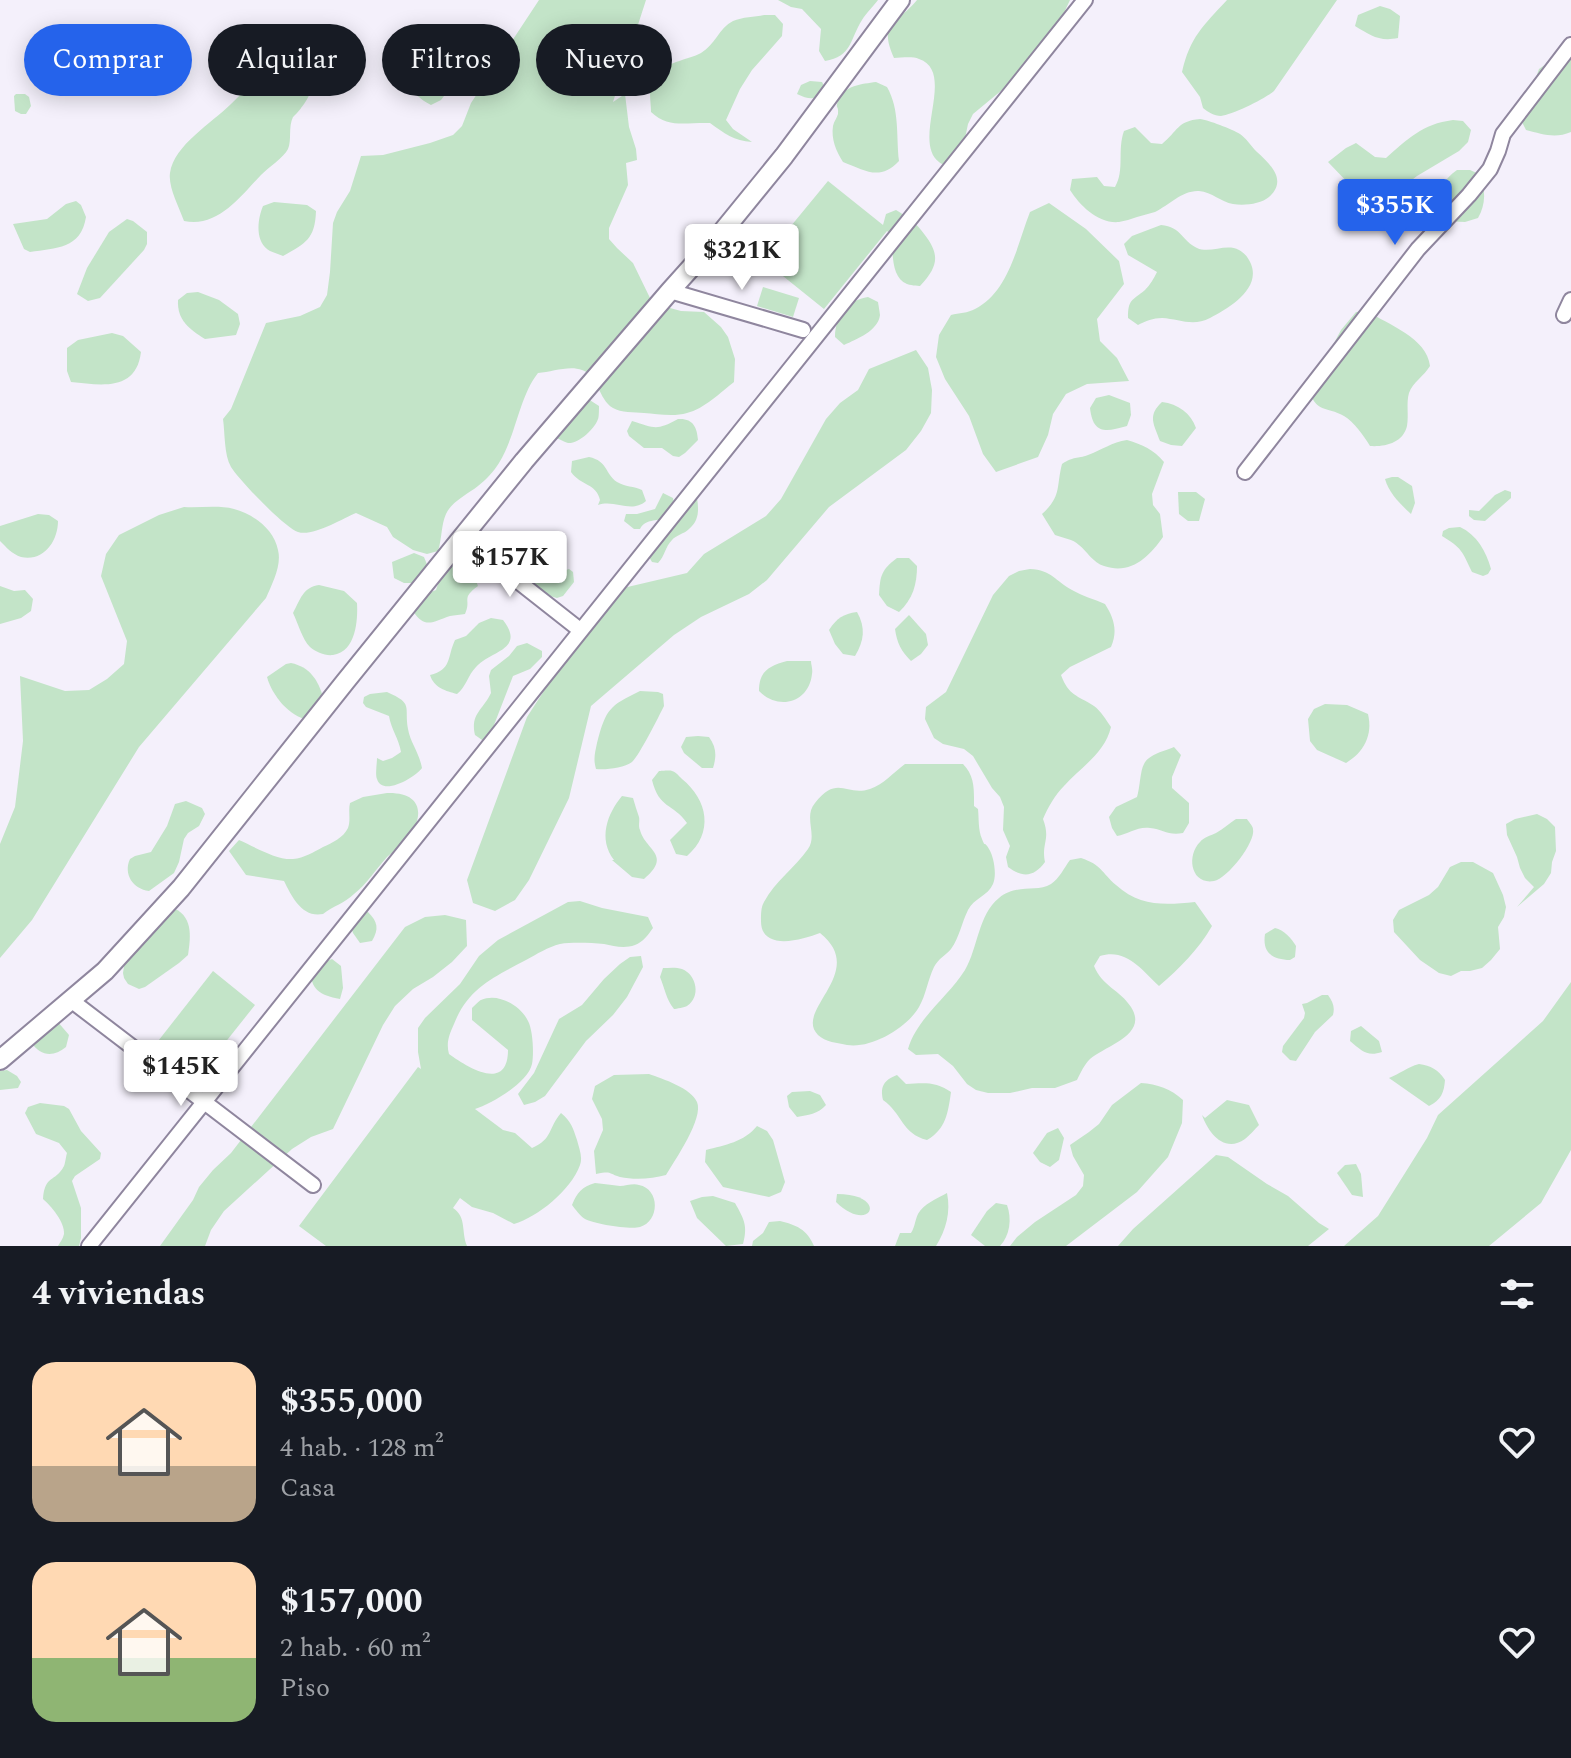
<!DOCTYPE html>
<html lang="es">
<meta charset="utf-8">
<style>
body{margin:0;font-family:Spectral,serif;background:#20242c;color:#f1f3f6;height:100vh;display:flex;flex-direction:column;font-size:30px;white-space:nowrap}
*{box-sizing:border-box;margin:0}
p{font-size:26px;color:#9ea1a6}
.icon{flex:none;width:44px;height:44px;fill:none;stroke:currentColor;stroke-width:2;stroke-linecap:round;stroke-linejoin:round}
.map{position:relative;height:1246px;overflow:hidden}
.details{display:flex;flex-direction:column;background:#171b24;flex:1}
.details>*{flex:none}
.banner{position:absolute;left:24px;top:24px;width:800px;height:72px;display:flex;gap:16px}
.price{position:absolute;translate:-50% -68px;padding:0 18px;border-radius:8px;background:#fff;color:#222;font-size:26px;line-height:52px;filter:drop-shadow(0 2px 4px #0008)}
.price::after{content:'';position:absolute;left:50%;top:48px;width:24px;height:18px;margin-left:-12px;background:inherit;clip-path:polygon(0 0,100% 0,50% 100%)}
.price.current{background:#2563eb;color:#fff}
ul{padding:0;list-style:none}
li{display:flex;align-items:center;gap:24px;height:200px;padding:0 32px}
li span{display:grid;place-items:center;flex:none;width:224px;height:160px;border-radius:24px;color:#555}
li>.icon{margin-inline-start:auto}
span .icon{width:96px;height:96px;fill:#fffc;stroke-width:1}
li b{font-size:34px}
h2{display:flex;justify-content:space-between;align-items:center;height:96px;padding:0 32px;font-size:34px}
.tag{padding:0 28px;border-radius:36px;background:#171b24;box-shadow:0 4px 20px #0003;font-size:28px;line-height:72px}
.tag.current{background:#2563eb;color:#fff}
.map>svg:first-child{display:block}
.green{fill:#c3e4c8}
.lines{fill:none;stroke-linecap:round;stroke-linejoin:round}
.minor-casing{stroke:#8f869e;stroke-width:18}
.tertiary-casing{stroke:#8f869e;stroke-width:22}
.minor{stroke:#fff;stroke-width:14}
.tertiary{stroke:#fff;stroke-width:18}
</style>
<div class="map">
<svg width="1571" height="1246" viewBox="0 0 1571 1246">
<rect width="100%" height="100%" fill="#f4f0fb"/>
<g class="green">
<path d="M539,0H646L613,102L625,94L629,127L636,149L637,160L626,163L628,185L609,228V239L617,248L633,263L650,298L659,305L681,311L704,312L721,327L728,337L735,359L734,382C721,392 704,409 687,413C674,417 657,414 644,413C634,412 621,413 613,408C598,399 599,376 582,370C569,365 552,372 538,373C519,397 516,436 499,463C494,471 486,480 478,486C468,494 451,502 446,514C441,525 442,539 438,551L427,554L413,550L393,537L387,527L356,513C342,519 312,537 298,532C285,528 239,480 231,467C224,455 225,433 223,419L231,409L266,323L300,316L320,307L327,295L330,272L333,223L337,212L350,191L361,156L383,155L430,143L453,135L462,126L471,103Z"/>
<path d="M778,0H878C873,7 866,13 862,20C850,39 852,57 825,61L819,51L821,29L802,9L791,7Z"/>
<path d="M917,0H1070L1052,38L1020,75L973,114L968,124L963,148L951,167C947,165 942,165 939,162C911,141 957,72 919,59C912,56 901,58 894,58C877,21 899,23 917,0Z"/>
<path d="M1227,0H1337L1274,91C1265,99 1232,115 1221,116C1214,116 1208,112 1203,108L1200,97L1182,72C1190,37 1203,26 1227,0Z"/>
<path d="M1380,6L1390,9L1400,16L1398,38C1379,42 1370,35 1355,26L1358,15Z"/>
<path d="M764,15H775L783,24L782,36L752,70L740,89L726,120L733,129L752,142C734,141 724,133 710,123C687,122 669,129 651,112C651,101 647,84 655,75C665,62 688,60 701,53C715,45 719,28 733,21C742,17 755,17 764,15Z"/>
<path d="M1571,40V132C1555,139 1542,134 1526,130L1521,120L1539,69L1559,55Z"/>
<path d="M298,48L311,49C319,69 315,91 301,108C301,109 293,117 293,117C288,127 292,140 288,149C284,157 268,168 261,175C240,197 218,228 184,221C179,207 168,187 170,173C174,145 212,123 231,104C252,84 272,62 298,48Z"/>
<path d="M396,51C417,62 443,64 447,92L441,100L431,105C409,94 400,73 396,51Z"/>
<path d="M810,81L822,82L827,92C816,100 809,100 797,94L801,85Z"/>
<path d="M876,82L887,87C900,110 896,135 899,161C880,181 866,171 843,162C836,151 831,139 833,126C834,121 837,118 838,114C839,105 835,109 838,101C844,85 862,84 876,82Z"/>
<path d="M16,94H25L29,97L31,106L26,114H21L15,111L14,96Z"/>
<path d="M1200,119C1208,120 1232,129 1240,134C1246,138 1251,146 1257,152C1270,164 1288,180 1269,197C1261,204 1244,206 1233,204C1221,202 1212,192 1199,191C1183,190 1169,205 1155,212C1149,214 1143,215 1137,217C1131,219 1125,221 1119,222C1099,224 1080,206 1070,190L1072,179L1097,177L1104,186L1115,187C1125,170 1117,150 1124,131L1135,127L1151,143L1162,144C1178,131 1177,121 1200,119Z"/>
<path d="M1453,120L1463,121L1471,130L1468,142L1459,151L1417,176L1388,198L1377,199L1353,188L1328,162L1346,148L1356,143L1375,157L1386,158C1408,139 1422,124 1453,120Z"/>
<path d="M1457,170H1470L1479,174C1486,189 1486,204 1478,218L1465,222L1443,221L1431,207C1437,192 1444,179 1457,170Z"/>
<path d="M828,181L883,225L886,214L896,210C906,216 914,221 921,230C939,252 941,264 920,286C919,286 908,285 907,284C890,277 893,250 892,235L887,231L824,309L763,260Z"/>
<path d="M76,201L81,205L86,217C81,249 56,248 30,252L24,249L13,224L47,219L66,204Z"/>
<path d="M274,202L307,205L316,211C315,239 306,243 283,256C279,254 274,253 270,251C255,243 257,220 263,206Z"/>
<path d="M1049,203L1086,229L1119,261L1124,284L1097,319L1100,341L1117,358L1129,381L1087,384L1066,394L1053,414L1048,435L1038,457L996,472L983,454L969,416L945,379L936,357L939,335L951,315C959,313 968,313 975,309C1009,292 1017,245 1030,212Z"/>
<path d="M127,219L133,221L147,232V244L144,250L100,298L88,301L77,294L87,268L109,232Z"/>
<path d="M1161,225C1182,227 1182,241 1197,248C1210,254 1226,243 1239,250C1245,253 1249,259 1251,264C1261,289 1229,308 1210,318C1193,327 1179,319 1162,318C1153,318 1146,321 1138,325L1128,318C1128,299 1132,301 1145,290C1150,285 1154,278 1157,272L1128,255L1124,244L1132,236Z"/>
<path d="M763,287L799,298L793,317L757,306Z"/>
<path d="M198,292L219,300L238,314L240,324L236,335L205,339C189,329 177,320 178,300L187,293Z"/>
<path d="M868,297L878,302C878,302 880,314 880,315C878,331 857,339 844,345L835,337C835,316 848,300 868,297Z"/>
<path d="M1367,311C1389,325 1427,338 1430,366C1424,376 1413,382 1409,393C1406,403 1409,415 1407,426C1403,443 1385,447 1370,446C1364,436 1354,422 1344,416C1326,406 1316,413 1309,390L1341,330L1356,312Z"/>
<path d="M112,333L123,336L141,352C136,392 101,385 71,382L67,371V348L78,340Z"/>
<path d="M916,350L928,368L932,390L931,413L921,431L906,450L829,507L767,580L749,594L701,617L674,635L591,706L569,798L529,880L515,900L495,911L473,903L467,880L527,717L579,637L619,589L687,573L704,554L766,516L781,499L826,419L840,403L858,390L869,369Z"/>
<path d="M1109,395L1130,403L1131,415L1127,426C1106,432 1093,435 1090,408L1096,398Z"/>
<path d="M585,397L599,406C599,408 599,418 598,419C595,429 578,444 568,443C567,443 557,438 556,438Z"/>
<path d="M1162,402C1178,404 1191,413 1196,428L1182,446L1171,445L1160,441C1154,424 1147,416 1162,402Z"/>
<path d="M678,419C693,418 697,427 698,440L685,453L679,457L673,456L662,448H644L629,436L627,431L632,421C655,428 656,431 678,419Z"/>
<path d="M1127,440C1143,445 1153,449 1164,462L1152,494L1153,505L1160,514L1163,537C1149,557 1131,575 1104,566C1093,563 1087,551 1079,545C1073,539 1063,538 1055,535L1042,514C1062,496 1056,487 1062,464C1074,456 1077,459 1088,455C1102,450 1112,442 1127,440Z"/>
<path d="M589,457C608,461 605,474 617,482C625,487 634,486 642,490L646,501C631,514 615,499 598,505L600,500C596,483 581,486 571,472L572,461Z"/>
<path d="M1392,477H1398L1412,486L1415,503L1411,514C1400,504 1389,493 1385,479Z"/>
<path d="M1505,490L1511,492V498L1485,521L1474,520L1469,516V510L1479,511L1495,495Z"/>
<path d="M1178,492H1196L1205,499L1199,521H1188L1179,514Z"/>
<path d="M663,493L673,498L674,504L666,518C656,522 646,518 640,529H634L624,521L626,514H637L655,509Z"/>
<path d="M691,497L697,498C699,510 699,521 689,529C684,534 676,535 672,540C665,547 665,556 658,563L652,562L646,552Z"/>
<path d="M184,507C200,508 219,505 234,509C253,514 274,529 278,550C282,565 272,584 266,598L139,747L32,920L0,958V844L15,807L23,741L20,676L65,691L89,690L107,679L124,664L127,641L101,576L106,554L119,535L159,515Z"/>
<path d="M38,514L49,515L58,521C58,541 44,562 21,557C12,554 6,547 0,541V526Z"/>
<path d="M1460,527C1477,535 1486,551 1491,569L1488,574L1483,576L1472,572C1462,551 1462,548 1442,536L1443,531L1449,528Z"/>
<path d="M503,531C508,536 508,540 505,546C494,550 480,552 486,535Z"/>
<path d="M414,553L424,557L428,567L416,583H404L394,578L392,562Z"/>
<path d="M897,558H909L917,566C917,584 913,599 899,612L887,606L879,595C880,576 881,570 897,558Z"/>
<path d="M454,559C465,564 475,575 478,586C460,599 472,599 465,614C461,615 454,615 450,616C434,621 425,630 413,611L421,596L436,590L438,584L433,574Z"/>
<path d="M569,569L573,572L574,582L563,596L557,598L550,596L535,585V580Z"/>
<path d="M1030,569C1052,570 1055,581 1072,590C1082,596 1094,599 1105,604C1114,618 1118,631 1111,647L1070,667L1061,675C1069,696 1077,695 1094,706C1101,711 1106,720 1111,727C1105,753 1081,767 1064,786C1055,795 1048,807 1043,819C1051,840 1041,843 1045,862C1034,877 1023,878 1008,867L1006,857L1010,846L1003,830L1004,807L1000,797L992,788L973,756L964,749L943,744L934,738L925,719L926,707L946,692L993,595L1009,576L1019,571Z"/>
<path d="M319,585L344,591L357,603C358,620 356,652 333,655C325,656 316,652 310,647C302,639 298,623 293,613C300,600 303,587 319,585Z"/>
<path d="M0,586L14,591L25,590L33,599L31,611L21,618L0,624Z"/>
<path d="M857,612C866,628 864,641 855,656L843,654L835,644L829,630C837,618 843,614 857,612Z"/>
<path d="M909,615L926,634L928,645L921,654L911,661C901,651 897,643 895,629Z"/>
<path d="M491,618L503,620C526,650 491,650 476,667C468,675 466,687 457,694C446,691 434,688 430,675C452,670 447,657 455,640L466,636L479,623Z"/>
<path d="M527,643L542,651V657L530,669L513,676L494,725L493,736L485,742L475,735C470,714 483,710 491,693L489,676L491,670L509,656L517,646Z"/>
<path d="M787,661H811C811,665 813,669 812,674C809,703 778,711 759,691C759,671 769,666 787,661Z"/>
<path d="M291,663C310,667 318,680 323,697L309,720C289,717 272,695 267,677L286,664Z"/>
<path d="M640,691L658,692L663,694L664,706C659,716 639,756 632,762C624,768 606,770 596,769C593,759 595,753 597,743C606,709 609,706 640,691Z"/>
<path d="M387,692C414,704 404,706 408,729C410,742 419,752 422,768C416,777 382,797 377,779C375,774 377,764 377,758L383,761L392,758L401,752C399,739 391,729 389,716L366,707L363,703L364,697L370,694Z"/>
<path d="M1325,704L1347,705L1368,714C1373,735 1364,752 1346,763L1317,750L1310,741L1308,719L1314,709Z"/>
<path d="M698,736L709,737C716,747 717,755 713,768H702L684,753L681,747L686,737Z"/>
<path d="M1174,747L1181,755L1172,777V788L1189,803V823L1183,833C1168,836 1163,829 1150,828C1138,826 1128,834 1117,836L1112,828L1109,817L1116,807L1137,797C1140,788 1140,771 1144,764C1149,754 1165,751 1174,747Z"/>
<path d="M905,764H963C975,776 974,790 974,806L978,809C979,818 978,830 982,839C986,849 983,839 989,849C994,857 997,875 993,884C988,896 974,898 968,910C962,922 959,938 951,949C946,955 938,959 934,967C928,979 926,995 919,1007C907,1028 871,1049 847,1045C838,1043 825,1042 818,1035C793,1010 869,972 820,933C802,940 760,952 761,920C761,914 761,907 764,902C775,881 795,868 808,849C818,835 803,817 815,803C838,774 846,797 870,789C883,785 894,772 905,764Z"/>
<path d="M659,771C661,771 670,770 672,771C676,772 679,776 682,779C708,800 714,833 687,856L676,854L670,840L687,823C673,803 659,809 652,780Z"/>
<path d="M387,793C424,792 425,817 406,841C401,848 393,851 387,857C376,869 367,884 354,894C345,903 333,906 323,914C302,918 292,897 284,881L246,875L229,851L239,840C255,847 276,860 293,859C304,858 314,852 323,847C332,843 343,838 348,828C351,820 348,811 350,803L363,797Z"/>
<path d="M622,796L633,798C635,805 637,811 639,817C640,821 638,826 640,830C645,850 673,855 644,879L632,877L612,860H614C598,839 607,814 622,796Z"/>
<path d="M186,801L202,808L205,814L199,826L188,833L184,839L179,862L174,873L149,891C133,889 123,874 130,859L135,856L151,852L167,826L175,804Z"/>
<path d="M1537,814L1547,819L1555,827L1556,851L1552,862L1551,873L1544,884L1517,907L1534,887L1525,878L1520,868L1517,857L1507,835L1506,824L1515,819Z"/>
<path d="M1236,819H1247C1248,821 1253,826 1253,829C1256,842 1227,879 1214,881C1191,885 1186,856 1200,842C1204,837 1210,836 1216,833C1223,829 1230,823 1236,819Z"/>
<path d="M1081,858C1102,865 1101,872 1116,885C1140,907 1165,905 1195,902L1212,926C1199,949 1179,969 1159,986C1141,969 1126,948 1100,956L1094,966C1102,986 1120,990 1131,1007C1149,1035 1105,1046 1090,1059C1084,1065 1081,1072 1077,1080L1055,1088H1032L1010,1093H988L976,1090L967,1084L953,1066L938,1054L916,1055L908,1049C917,1018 948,997 965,970C978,948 978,915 999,898C1017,883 1036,893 1051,884C1059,879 1064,868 1070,860Z"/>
<path d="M1461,862H1473L1493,873L1503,895L1506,907L1504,917L1498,927L1500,949L1491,960L1482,968L1470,971H1461L1451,976L1439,973L1420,960L1394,932L1393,920L1399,910L1429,895L1438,887L1450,867Z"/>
<path d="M580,901L602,908L648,917L653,928C648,935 643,942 635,945C624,949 614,946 604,944C591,943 573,942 560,944C548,947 537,954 526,960C494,977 468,988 454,1024C449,1035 446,1043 449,1054C467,1067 508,1093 508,1050L472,1020V1008C472,1008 480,1000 481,1000C498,992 521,1006 528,1021C533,1030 534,1054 532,1064C528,1083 491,1104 475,1109L503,1130L515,1133L532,1148C553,1139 548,1128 561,1113C571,1121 573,1128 577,1140C579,1148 583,1157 580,1165C571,1190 538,1217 514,1224L493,1213L472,1207L460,1198L453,1208C467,1217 461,1232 467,1246H326L299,1226L418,1067L421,1069L418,1052V1028L425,1018L460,984L479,956L498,940L568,902Z"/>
<path d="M171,907C193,915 191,935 188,955L179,963L145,987L139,989L128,984L124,978L123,973L125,960Z"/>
<path d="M368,912C378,922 379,929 372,941L360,943L353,933L347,913Z"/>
<path d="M445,915L466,920L467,946L452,962L433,977L413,989L395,1006L383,1025L333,1129L311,1137L292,1149L224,1211L211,1230L205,1246H160L193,1200L199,1187L213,1170L231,1153L405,927L425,917Z"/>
<path d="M1275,928C1284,930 1291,938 1296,946L1295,957L1290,960C1273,959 1262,954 1265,934Z"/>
<path d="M641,956L643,967L627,997L613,1015L586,1041L545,1096L535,1102L524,1105L518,1094L534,1073L559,1019L582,1005L604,979L620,964L630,957Z"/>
<path d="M332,959L341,966L343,988L340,999C319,995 311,990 310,968Z"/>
<path d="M663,968C669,968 676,967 682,969C697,975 701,997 687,1006C685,1007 676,1009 674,1009C666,999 665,989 660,977Z"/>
<path d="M213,971L255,1005L197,1078L155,1045Z"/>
<path d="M1571,982V1150L1541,1203L1489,1246H1344L1378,1216L1427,1138L1438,1115L1543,1021Z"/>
<path d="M1322,995H1328C1333,1002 1335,1007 1333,1015L1315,1032L1296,1061L1290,1060L1282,1052L1283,1046L1304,1018L1305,1013L1302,1004L1307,1003Z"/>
<path d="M57,1021L69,1035L66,1047C53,1058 40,1056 31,1042Z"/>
<path d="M1361,1026L1379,1041L1382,1052C1367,1057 1362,1051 1350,1041L1351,1031Z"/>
<path d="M1419,1064C1431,1066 1438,1069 1445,1080C1444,1093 1441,1100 1429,1106L1389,1078C1400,1074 1407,1067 1419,1064Z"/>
<path d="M7,1070L17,1076L21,1082L18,1088L0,1090V1071Z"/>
<path d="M649,1074C663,1079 691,1088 697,1102C704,1118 675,1160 666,1175C652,1179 634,1180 620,1177C607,1173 612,1171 596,1174L594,1151L603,1130L602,1119L592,1099L595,1086L614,1075Z"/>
<path d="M897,1075L906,1084C923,1083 936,1081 951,1092C948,1113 946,1129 927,1140C902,1134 902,1113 883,1100C880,1086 884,1080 897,1075Z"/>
<path d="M1141,1083C1157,1084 1171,1089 1183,1100L1182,1123L1168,1157L1137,1192L1066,1246H1010L1017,1237L1035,1222L1076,1195L1083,1186L1084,1175L1073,1156L1070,1145L1089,1132L1099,1124L1112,1105Z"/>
<path d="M810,1091L820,1095L826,1105C818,1114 808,1115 797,1117L789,1107L787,1096L792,1092Z"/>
<path d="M1227,1100L1249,1105L1259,1125C1254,1130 1250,1135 1245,1139C1224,1154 1208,1132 1202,1115L1205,1118Z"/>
<path d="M40,1103L64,1106L69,1109L81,1131L101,1153L100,1159L75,1176L72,1181L81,1208V1238L79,1246H58C60,1242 63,1239 64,1234C65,1222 51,1206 43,1199C45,1174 55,1183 64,1166C65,1164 66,1156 67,1153L59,1143L36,1134L25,1113L28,1107Z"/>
<path d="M757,1126L767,1131L773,1140L785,1182L781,1192L769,1197L723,1187L705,1162L706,1150C725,1145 744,1142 757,1126Z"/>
<path d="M1058,1128L1064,1138L1059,1160L1050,1167L1040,1162L1033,1153L1047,1133Z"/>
<path d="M1216,1155L1228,1157L1267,1184L1288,1196L1319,1223L1329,1229L1308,1246H1118L1133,1229Z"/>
<path d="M1356,1164L1361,1174L1363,1197L1352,1195L1337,1173L1345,1165Z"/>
<path d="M595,1183C604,1184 612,1185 620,1186C626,1186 633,1183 639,1185C660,1189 660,1221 640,1227C631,1230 594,1224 585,1219C580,1216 576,1210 572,1205C577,1192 582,1187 595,1183Z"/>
<path d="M947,1193C951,1212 946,1230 936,1246H895L900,1233H911C915,1227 915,1220 918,1214C923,1204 938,1198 947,1193Z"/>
<path d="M837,1194C890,1194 871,1236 836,1202Z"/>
<path d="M713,1196L735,1203C744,1219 748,1226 743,1244L726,1246L697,1218L690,1201L702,1197Z"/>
<path d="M996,1203L1007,1205C1012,1219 1010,1235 1000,1246H985L971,1235L987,1211Z"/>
<path d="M780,1221C796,1225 807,1229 814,1246H752L753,1241L763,1233L769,1222Z"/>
</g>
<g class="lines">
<defs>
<g id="minor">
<path d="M670,291L803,330"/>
<path d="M1564,315L1571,300"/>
<path d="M1245,472L1418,249L1469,195L1490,169L1498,151L1503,134L1571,45"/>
<path d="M463,538L580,630"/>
<path d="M72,1001L313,1185"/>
<path d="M89,1246L1085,0"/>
</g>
<path id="tertiary" d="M0,1060L105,971L181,888L345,682L524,461L670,291L714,242L784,156L900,0"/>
</defs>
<use href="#minor" class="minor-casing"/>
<use href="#tertiary" class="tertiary-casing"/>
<use href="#minor" class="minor"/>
<use href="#tertiary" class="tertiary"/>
</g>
</svg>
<b class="price current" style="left:1395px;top:247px">$355K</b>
<b class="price" style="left:742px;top:292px">$321K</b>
<b class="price" style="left:510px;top:599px">$157K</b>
<b class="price" style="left:181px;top:1108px">$145K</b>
<div class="banner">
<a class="tag current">Comprar</a>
<a class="tag">Alquilar</a>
<a class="tag">Filtros</a>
<a class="tag">Nuevo</a>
</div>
</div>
<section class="details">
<h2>4 viviendas<svg class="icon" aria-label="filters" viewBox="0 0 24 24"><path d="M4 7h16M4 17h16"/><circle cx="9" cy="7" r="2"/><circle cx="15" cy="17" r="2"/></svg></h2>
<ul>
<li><span style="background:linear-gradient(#ffd9b3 65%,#b9a48a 0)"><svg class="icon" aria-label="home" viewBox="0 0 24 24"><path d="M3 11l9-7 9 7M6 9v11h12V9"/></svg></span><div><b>$355,000</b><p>4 hab. · 128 m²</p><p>Casa</p></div><svg class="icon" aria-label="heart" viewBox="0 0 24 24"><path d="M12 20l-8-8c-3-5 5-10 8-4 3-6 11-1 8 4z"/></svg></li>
<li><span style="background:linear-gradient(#ffd9b3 60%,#8fb573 0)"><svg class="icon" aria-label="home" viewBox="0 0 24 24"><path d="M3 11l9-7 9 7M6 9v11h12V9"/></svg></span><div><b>$157,000</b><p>2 hab. · 60 m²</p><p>Piso</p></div><svg class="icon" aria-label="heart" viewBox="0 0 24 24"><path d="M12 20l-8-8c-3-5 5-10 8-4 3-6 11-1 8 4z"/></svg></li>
</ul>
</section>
